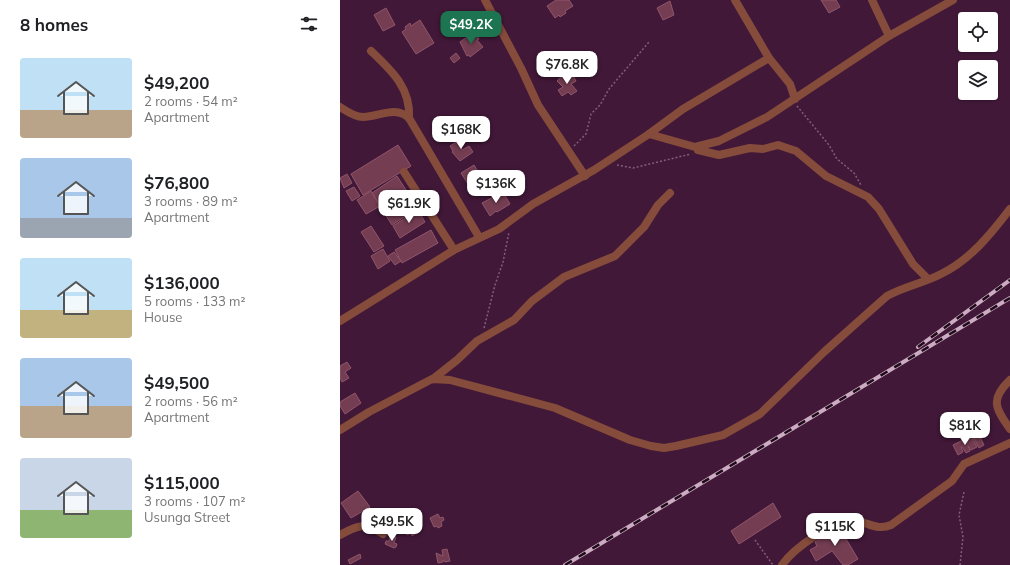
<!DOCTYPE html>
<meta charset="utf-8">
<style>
body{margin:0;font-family:Mulish,sans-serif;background:#f2f2f2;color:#202124;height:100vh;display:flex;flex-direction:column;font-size:15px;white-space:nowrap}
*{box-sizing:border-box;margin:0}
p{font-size:13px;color:#757577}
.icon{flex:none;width:22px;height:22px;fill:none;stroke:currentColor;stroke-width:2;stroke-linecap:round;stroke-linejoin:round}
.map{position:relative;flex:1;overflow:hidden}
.drawer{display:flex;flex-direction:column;background:#fff;width:340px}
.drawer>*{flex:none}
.buttons{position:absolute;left:618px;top:12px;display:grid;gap:8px}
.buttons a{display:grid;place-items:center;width:40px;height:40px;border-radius:4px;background:#fff;box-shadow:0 1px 3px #0004;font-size:20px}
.price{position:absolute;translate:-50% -34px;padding:0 9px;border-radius:8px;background:#fff;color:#222;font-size:13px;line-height:26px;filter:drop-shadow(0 1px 2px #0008)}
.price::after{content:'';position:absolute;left:50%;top:24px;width:12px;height:9px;margin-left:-6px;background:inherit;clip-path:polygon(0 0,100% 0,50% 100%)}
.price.on{background:#1d7451;color:#fff}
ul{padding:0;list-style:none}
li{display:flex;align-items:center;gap:12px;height:100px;padding:0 20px}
li span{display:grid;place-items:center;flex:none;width:112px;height:80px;border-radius:4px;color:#555}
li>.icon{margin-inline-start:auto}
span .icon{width:48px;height:48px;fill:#fffc;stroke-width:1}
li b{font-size:17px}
h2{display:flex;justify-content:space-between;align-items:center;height:48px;padding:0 20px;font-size:17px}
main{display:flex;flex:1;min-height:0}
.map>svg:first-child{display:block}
.building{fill:#743d52;stroke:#8f566a}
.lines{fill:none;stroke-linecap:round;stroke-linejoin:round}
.path{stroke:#835e7a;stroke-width:1.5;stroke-dasharray:2 2;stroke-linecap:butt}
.minor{stroke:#854c3b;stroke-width:8}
.rail-casing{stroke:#ccacc2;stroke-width:4}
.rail{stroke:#1e0b19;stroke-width:2.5;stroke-dasharray:8;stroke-linecap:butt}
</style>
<main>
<section class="drawer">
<h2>8 homes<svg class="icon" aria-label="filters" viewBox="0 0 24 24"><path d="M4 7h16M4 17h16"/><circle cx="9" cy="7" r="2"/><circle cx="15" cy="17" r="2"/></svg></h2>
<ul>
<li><span style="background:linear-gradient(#bfe0f5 65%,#b9a48a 0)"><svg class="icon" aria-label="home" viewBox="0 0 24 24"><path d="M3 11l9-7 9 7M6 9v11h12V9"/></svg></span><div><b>$49,200</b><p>2 rooms · 54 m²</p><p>Apartment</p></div></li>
<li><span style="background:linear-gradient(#a9c7e8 75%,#9aa5b1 0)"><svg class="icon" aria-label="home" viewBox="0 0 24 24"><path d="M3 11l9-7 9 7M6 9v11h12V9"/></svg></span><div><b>$76,800</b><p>3 rooms · 89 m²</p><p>Apartment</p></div></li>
<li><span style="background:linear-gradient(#bfe0f5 65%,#c2b280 0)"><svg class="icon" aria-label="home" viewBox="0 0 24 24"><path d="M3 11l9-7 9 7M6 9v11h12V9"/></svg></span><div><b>$136,000</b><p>5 rooms · 133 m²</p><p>House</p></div></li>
<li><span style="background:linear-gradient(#a9c7e8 60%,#b9a48a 0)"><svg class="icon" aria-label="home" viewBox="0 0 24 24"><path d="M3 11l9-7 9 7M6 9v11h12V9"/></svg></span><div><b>$49,500</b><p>2 rooms · 56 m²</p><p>Apartment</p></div></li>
<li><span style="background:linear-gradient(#c9d6e8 65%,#8fb573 0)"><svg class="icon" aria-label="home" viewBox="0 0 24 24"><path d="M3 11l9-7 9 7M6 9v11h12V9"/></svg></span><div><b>$115,000</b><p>3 rooms · 107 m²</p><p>Usunga Street</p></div></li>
</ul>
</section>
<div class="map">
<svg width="670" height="565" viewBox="0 0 670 565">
<rect width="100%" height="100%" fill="#421838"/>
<g class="building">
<path d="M216,0H229L233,6L225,11L226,13L220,17L219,15L215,18L207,6Z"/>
<path d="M481,0H496L500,7L489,13Z"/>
<path d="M330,1L334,15L323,20L317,8Z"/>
<path d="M46,8L55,25L43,31L34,15Z"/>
<path d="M80,20L94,43L76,54L62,32L66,29L65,27L70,23L71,26Z"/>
<path d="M133,33H135L139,39L137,40L143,47L130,57L129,55L127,56L120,42Z"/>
<path d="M116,53L120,58L114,63L110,58Z"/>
<path d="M224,74L227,78L232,74L236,81L231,84L237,91L231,95L228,92L222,96L218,90L223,87L217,81Z"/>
<path d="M121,139L124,144L120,147L122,150L129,146L133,152L120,161L112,152L113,151L110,146Z"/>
<path d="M58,145L71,166L23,195L11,174Z"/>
<path d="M134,165L144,181L131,189L121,173Z"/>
<path d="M7,174L12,183L4,188L0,178Z"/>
<path d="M57,176L68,193L43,210L32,193Z"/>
<path d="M14,187L20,196L12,201L6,191Z"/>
<path d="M31,191L40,206L26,214L17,200Z"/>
<path d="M163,192L170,204L157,212L156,211L150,216L142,203Z"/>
<path d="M69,194L78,208L52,225L43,211Z"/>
<path d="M78,210L85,222L60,238L53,226Z"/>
<path d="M31,226L44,246L34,252L21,232Z"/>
<path d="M91,230L98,243L62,263L55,250Z"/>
<path d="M43,249L50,261L38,269L31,256Z"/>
<path d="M54,252L61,261L55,265L48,256Z"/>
<path d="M7,362L11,368L5,372L9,378L2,382L0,378V366Z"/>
<path d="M15,393L21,403L5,414L0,406V402Z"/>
<path d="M639,435L644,445L639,448L634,438Z"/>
<path d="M632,437L637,447L631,450L628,446L630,451L626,453L622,447H621L623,452L618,455L613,445L625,439L627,443L626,439Z"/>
<path d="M18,491L30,507L11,518L1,503Z"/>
<path d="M433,503L441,517L399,544L391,531Z"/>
<path d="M98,514L100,518L103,517L104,520L101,522L102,526L98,528L97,526L94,527L90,518Z"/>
<path d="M75,524L78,532L72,536L71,533L67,535L65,530L70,526L71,528H73L72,525Z"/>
<path d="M499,527L518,559L508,565H503L492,551L476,561L470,550L477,546L475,542L492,530V531Z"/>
<path d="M51,535L56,537L54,543L57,544L56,547L54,548L45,544L46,541H49Z"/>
<path d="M107,549L110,561L105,562L103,560V562L98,563L96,553L103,556L102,550Z"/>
<path d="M20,554L21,558L10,564L8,560Z"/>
</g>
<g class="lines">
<g class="path">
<path d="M457,106L489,145L497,159L514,173L521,185"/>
<path d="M234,146L246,134L251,114L260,105L269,89L309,42"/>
<path d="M277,165L293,168L351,154"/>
<path d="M144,328L155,285L163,262L169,232"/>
<path d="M415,540L433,565"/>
<path d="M620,565L623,537L619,515L624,492"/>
</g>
<g class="minor">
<path d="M145,0L181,68L198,105L245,176"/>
<path d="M395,0L429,58L450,84L455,99"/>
<path d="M532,0L549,36"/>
<path d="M31,51C51,70 71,88 69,118"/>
<path d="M0,107C6,111 15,117 23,117C39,117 55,105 69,118L139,237"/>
<path d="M309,134L355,147L379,141L427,117L549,36L613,0"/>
<path d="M358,150L379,155L410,148L423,149L438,145L456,151L486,176L528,197L539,209L573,264L588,279"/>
<path d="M64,172L114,250"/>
<path d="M0,321L114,250L159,229L193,204L254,170L309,134L343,109L429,58"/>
<path d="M93,379L117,360L137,341L174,320L192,301L224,277L275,256L304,227L318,205L330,193"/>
<path d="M670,380C650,399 655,408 670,429"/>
<path d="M0,430L29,412L92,379L110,380L215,408L290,440L311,446L324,448L336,446L383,435L420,414L484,352L547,296C565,286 584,283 601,274C630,260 651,234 670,209"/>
<path d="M0,535C18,525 25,522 43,534"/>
<path d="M442,565C453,549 495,518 515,521C528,522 537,531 551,525L612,481L624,464L670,443"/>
</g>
<defs>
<g id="rail">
<path d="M578,347L670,280"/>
<path d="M225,565L670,298"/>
</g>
</defs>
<use href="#rail" class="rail-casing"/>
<use href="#rail" class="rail"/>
</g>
</svg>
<div class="buttons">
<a><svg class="icon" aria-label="locate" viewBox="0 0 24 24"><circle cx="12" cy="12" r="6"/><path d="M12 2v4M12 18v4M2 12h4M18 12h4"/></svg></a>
<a><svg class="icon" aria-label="layers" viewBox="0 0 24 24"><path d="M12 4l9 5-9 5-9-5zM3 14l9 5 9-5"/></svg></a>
</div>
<b class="price on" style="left:131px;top:45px">$49.2K</b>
<b class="price" style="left:227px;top:85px">$76.8K</b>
<b class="price" style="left:121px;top:150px">$168K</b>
<b class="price" style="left:156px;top:204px">$136K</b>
<b class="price" style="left:69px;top:224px">$61.9K</b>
<b class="price" style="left:625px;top:446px">$81K</b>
<b class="price" style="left:52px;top:542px">$49.5K</b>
<b class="price" style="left:495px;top:547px">$115K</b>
</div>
</main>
